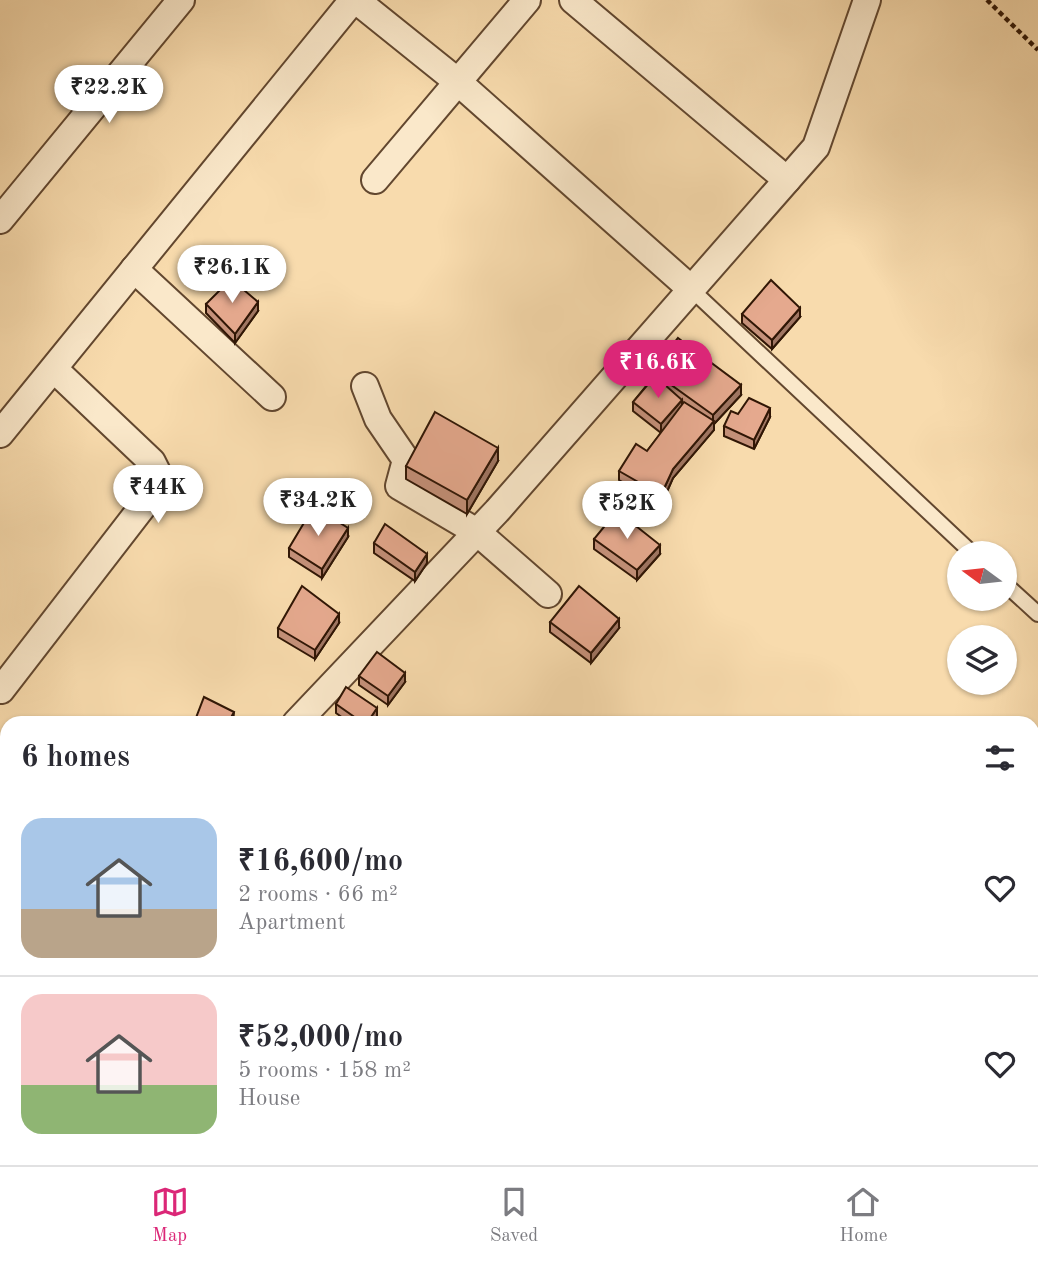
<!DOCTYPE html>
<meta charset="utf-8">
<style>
body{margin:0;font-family:"Old Standard TT",serif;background:#f7f7f7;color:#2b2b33;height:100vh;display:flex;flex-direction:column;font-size:26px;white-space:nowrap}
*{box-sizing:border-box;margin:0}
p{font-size:23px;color:#7c7c81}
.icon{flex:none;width:38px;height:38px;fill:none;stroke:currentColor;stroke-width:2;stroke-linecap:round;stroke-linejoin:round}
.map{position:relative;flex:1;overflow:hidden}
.sheet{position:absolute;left:0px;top:716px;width:1040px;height:450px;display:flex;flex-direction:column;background:#fff;border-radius:21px 21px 0 0;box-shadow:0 2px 5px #0004}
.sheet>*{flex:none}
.needle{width:46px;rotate:285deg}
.buttons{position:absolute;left:947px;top:541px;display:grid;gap:14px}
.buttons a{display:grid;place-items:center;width:70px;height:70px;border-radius:50%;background:#fff;box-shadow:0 2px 5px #0004;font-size:35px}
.price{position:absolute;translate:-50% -60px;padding:0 16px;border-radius:24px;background:#fff;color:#222;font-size:23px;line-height:46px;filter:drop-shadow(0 2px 4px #0008)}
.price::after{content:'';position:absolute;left:50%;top:42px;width:21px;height:16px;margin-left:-10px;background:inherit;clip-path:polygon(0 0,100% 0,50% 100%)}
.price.active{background:#db2777;color:#fff}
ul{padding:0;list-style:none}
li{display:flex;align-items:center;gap:21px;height:175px;padding:0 21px}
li+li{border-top:2px solid #e1e1e2}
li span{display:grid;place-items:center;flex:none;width:196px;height:140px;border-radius:21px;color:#555}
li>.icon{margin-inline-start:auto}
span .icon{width:84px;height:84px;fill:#fffc;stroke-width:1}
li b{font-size:30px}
h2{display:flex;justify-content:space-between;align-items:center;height:84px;padding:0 21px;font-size:30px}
.menu{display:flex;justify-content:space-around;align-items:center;height:98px;border-top:2px solid #e1e1e2;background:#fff;font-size:19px;color:#7c7c81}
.menu a{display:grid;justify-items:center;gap:4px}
.menu .active{color:#db2777}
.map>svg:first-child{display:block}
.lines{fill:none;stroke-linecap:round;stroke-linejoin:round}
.lane-casing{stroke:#62472f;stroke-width:18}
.street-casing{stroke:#62472f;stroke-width:30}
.path{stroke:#301605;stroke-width:4.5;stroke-dasharray:5 3.5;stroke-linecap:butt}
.lane{stroke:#fae8ca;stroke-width:14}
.street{stroke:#fae8ca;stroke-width:26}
.wall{fill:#c5917a;stroke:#301605;stroke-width:2}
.shaded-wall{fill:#a07663;stroke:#301605;stroke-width:2}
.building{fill:#e5a98e;stroke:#301605;stroke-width:2}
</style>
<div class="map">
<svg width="1038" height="1165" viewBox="0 0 1038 1165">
<rect width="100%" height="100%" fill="#f8dbad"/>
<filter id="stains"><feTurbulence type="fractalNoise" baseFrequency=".00286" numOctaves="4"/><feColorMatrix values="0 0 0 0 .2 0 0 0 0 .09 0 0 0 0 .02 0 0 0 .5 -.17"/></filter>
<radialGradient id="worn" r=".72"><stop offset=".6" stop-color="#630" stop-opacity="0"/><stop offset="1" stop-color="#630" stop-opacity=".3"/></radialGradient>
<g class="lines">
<defs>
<g id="lane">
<path d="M691,289L972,553"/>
<path d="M1004,583L1038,614"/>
<path d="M0,840L7,843"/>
</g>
<g id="street">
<path d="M356,0L458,82L691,289"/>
<path d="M573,0L787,180"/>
<path d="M375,180L527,0"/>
<path d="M0,220L181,0"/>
<path d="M134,269L272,397"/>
<path d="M365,386L378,419L406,460L399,486L477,532L548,594"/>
<path d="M0,434L353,0"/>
<path d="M1,690L157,488L160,478L152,462L54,369"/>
<path d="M296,723L497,511L816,147L867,0"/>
<path d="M0,811L7,815"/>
<path d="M0,1132L7,1124"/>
<path d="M82,1158L100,1165"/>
</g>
</defs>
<use href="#lane" class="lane-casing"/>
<use href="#street" class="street-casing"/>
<path class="path" d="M987,0L1038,50"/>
<use href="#lane" class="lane"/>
<use href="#street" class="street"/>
</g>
<g class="wall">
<path d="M206,304L258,311L235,343L206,313Z"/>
<path d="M742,314L800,317L772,349L742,323Z"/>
<path d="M652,371L741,395L714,424V430L673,478L661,505L619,480V471L647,451L661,433L633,411V402L652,379Z"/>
<path d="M738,414L770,417L754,449L724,436V426Z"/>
<path d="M498,461L467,514L406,479V466Z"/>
<path d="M348,537L322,578L289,557V548Z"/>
<path d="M594,539L660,554L637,580L594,549Z"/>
<path d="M374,543L427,563L415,581L374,553Z"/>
<path d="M550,622L619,628L591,663L550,632Z"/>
<path d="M339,623L315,659L278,637V628Z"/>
<path d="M359,676L405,682L388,705L359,685Z"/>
<path d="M336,704L377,717L374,723H350L336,713Z"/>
</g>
<g class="shaded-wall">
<path d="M258,302V311L235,343V334Z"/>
<path d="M800,308V317L772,349V340Z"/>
<path d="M741,385V395L714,424V430L673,478L661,505V495L673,469L713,422V415Z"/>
<path d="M682,400V409L661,433V424Z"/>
<path d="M770,408V417L754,449V440Z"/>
<path d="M498,448V461L467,514V500Z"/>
<path d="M348,528V537L322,578V569Z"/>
<path d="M660,545V554L637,580V570Z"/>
<path d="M427,554V563L415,581V572Z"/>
<path d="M339,614V623L315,659V650Z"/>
<path d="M619,619V628L591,663V653Z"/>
<path d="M405,673V682L388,705V696Z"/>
<path d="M377,708V717L374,723H367Z"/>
<path d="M234,712L233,723H228Z"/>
</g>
<g class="building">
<path d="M231,279L258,302L235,334L206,304Z"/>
<path d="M771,280L800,308L772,340L742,314Z"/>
<path d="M678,338L741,385L713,415L652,371Z"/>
<path d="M655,376L682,400L661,424L633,402Z"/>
<path d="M749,398L770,408L754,440L724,426L731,411L738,414Z"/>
<path d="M684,402L714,421L673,469L661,495L619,471L636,444L647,451Z"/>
<path d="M435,412L498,448L467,500L406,466Z"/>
<path d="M314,506L348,528L322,569L289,548Z"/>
<path d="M617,511L660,545L637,570L594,539Z"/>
<path d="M385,524L427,554L415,572L374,543Z"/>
<path d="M302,586L339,614L315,650L278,628Z"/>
<path d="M579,586L619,619L591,653L550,622Z"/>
<path d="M377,652L405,673L388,696L359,676Z"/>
<path d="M346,687L377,708L367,723H363L336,704Z"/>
<path d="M204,697L234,712L228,723H194Z"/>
</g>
<rect width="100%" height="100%" filter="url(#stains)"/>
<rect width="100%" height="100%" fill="url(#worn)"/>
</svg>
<div class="buttons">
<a><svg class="needle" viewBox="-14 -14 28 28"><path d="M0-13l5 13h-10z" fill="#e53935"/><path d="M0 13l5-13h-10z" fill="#7c7c81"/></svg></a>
<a><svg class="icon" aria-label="layers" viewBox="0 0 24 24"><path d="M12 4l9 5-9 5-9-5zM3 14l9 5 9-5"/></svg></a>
</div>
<b class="price" style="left:109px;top:125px">₹22.2K</b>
<b class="price" style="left:232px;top:305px">₹26.1K</b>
<b class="price active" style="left:658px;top:400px">₹16.6K</b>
<b class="price" style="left:158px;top:525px">₹44K</b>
<b class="price" style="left:318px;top:538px">₹34.2K</b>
<b class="price" style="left:627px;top:541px">₹52K</b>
<section class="sheet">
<h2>6 homes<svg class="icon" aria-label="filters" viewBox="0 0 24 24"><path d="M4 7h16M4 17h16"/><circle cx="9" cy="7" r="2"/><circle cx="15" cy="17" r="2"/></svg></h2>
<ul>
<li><span style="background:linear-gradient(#a9c7e8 65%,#b9a48a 0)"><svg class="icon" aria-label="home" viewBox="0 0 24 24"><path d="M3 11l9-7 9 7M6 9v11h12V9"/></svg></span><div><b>₹16,600/mo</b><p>2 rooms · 66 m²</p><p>Apartment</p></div><svg class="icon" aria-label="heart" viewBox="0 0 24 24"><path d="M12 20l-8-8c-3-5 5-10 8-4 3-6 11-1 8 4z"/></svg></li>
<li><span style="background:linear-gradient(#f6c9c9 65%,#8fb573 0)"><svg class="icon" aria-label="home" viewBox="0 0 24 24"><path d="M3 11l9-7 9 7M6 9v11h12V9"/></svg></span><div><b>₹52,000/mo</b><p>5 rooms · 158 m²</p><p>House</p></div><svg class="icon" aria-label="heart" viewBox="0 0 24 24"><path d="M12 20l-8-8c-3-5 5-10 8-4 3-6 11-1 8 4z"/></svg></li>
</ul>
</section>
</div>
<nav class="menu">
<a class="active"><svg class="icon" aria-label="map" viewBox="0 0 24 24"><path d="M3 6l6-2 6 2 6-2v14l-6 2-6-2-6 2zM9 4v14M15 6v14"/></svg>Map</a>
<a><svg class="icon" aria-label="saved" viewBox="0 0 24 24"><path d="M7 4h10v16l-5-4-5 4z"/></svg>Saved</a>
<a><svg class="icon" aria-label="home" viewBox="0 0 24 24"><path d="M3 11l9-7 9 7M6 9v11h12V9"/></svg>Home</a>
</nav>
